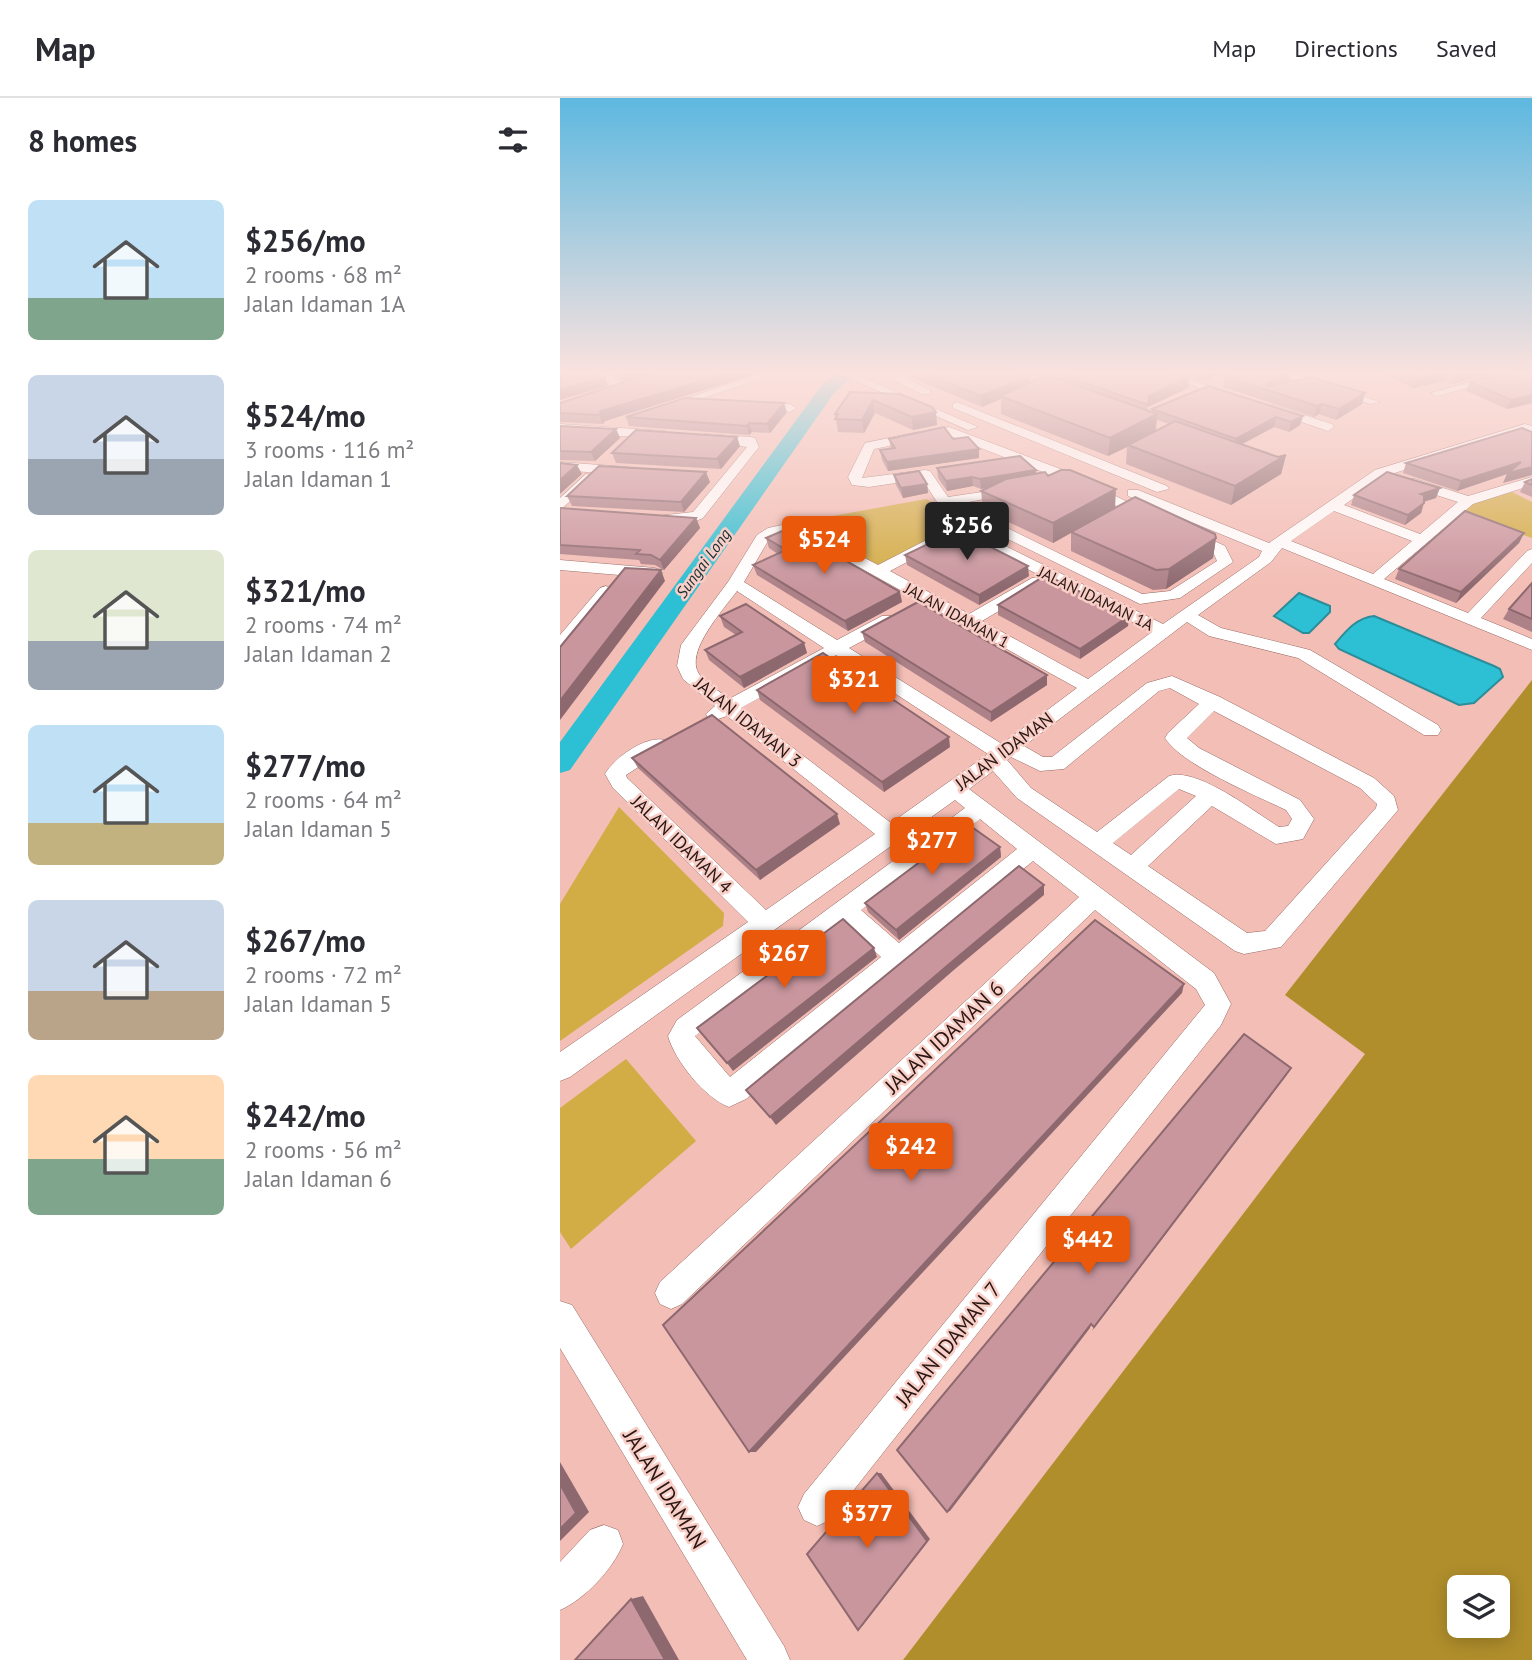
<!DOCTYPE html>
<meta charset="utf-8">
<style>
body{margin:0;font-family:"PT Sans",sans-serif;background:#f2f2f3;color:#2b2b33;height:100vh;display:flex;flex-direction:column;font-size:26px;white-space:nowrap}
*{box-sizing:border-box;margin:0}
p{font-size:23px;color:#7c7c81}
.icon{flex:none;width:38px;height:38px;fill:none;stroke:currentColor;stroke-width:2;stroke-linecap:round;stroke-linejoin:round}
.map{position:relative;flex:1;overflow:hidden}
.panel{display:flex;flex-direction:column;background:#fff;width:560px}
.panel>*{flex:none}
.buttons{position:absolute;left:887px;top:1477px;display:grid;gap:14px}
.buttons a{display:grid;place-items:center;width:63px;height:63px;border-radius:10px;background:#fff;box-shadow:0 4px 18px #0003;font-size:35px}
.price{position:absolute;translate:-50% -60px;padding:0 16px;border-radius:7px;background:#ea580c;color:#fff;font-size:23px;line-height:46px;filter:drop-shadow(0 2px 4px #0008)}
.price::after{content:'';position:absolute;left:50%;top:42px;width:21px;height:16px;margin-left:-10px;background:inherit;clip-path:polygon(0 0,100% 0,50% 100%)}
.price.selected{background:#222;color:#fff}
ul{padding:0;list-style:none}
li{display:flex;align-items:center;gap:21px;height:175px;padding:0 28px}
li span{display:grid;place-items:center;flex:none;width:196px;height:140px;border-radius:10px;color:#555}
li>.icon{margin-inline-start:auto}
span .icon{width:84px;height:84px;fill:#fffc;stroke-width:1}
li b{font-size:30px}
h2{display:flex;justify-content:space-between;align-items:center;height:84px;padding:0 28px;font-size:30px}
header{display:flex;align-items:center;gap:42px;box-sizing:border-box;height:98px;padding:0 35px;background:#fff;border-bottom:2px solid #e1e1e2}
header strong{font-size:33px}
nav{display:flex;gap:38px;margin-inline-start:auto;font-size:24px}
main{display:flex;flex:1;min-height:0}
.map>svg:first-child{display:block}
.green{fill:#d2ac44}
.forest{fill:#b08e2c;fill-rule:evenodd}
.water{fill:#2dbfd3;stroke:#2c8d9a;stroke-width:2}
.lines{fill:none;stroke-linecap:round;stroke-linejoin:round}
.river{fill:#2dbfd3;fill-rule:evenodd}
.minor-casing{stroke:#976861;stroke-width:1}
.minor{fill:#fff;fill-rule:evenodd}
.wall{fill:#ad8188;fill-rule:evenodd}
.shaded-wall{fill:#8d696f}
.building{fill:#c9969e;stroke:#8d696f;stroke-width:2}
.labels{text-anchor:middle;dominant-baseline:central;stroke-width:5;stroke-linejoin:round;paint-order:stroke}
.far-water-label{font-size:16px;font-style:italic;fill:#133034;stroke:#f9cec7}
.far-street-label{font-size:16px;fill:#291714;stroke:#f9cec7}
.street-label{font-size:18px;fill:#291714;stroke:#f9cec7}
.near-street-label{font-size:21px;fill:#291714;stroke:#f9cec7}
</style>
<header>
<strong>Map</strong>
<nav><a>Map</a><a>Directions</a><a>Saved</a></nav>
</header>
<main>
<section class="panel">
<h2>8 homes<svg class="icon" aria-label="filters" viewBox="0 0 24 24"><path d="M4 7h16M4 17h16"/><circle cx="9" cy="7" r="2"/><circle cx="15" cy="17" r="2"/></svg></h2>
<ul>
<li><span style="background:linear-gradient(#bfe0f5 70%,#7fa58c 0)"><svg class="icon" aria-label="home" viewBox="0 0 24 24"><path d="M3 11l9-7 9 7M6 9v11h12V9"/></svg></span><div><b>$256/mo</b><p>2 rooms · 68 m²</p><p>Jalan Idaman 1A</p></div></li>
<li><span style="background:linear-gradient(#c9d6e8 60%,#9aa5b1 0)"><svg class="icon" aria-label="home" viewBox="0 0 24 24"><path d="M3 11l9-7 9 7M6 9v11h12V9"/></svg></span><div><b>$524/mo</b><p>3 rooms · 116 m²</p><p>Jalan Idaman 1</p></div></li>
<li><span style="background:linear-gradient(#dfe7d0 65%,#9aa5b1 0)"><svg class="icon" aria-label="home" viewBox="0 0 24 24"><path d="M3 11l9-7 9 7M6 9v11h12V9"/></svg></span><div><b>$321/mo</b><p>2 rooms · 74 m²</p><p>Jalan Idaman 2</p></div></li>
<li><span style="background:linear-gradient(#bfe0f5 70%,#c2b280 0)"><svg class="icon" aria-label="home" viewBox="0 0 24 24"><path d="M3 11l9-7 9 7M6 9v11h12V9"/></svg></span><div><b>$277/mo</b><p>2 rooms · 64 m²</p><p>Jalan Idaman 5</p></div></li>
<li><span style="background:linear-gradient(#c9d6e8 65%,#b9a48a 0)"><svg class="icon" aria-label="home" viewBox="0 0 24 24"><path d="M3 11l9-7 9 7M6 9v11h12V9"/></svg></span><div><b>$267/mo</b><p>2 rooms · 72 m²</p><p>Jalan Idaman 5</p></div></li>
<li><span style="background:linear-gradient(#ffd9b3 60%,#7fa58c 0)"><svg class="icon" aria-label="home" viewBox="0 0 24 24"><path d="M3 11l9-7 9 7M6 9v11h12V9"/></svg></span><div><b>$242/mo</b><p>2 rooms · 56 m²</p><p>Jalan Idaman 6</p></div></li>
</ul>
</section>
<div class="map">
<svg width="972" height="1562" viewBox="0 0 972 1562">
<rect width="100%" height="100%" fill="#f3beb6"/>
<g class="green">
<path d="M952,394L972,404V440L901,415L912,406Z"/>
<path d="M366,401L409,424L321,469L256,432L267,419Z"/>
<path d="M59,709L164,815L163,828L0,943V806Z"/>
<path d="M66,961L136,1043L11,1151L0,1134V1010Z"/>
</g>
<path class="forest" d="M972,582V1562H343L805,956L725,897ZM900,1489H938V1528H900Z"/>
<g class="water">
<path d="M739,495L770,508V514L749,535H743L714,518Z"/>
<path d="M814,518L934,568L940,571L943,579L914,605L899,607L779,551L775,546C786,533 796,520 814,518Z"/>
</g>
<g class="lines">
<path class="river" d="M282,272H300L274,295L10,672L0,675V644L262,287Z"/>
<defs>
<g id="minor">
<path d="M27,272H40L71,290L61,292Z"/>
<path d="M210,272H225L111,311L101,309Z"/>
<path d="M271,272H285L418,329L408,332Z"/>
<path d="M343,272H354L346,280L370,292V296H362L335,283L333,281Z"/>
<path d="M585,272H601L680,298L670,300Z"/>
<path d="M706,272H722L820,304L810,306Z"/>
<path d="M938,276L942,277V281L877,298L871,295Z"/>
<path d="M194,304L230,306L236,310L230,314L190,310L188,308Z"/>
<path d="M397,304L607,388L609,391L597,394L393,310V306Z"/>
<path d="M713,307L772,326L774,329L768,333L709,313V309Z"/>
<path d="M0,326L105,333L111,337L105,341L0,334Z"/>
<path d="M965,326L972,328V336L965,334L825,378L784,407L860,436L898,404L845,387V381H855L908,398L972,379V387L913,406L824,481L908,515L967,453L972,451V465L921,520L972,541V552L722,450L711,464L638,517L661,530L750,552L878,627L881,632L878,637H864L738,560L649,538L627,524L464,648L483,659H492L587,585L612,578L660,599L814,680L834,698L838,712L721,849L684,856L675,853L457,700L433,673L409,691L654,875L671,906L661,927L270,1422L257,1428L244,1422L238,1409L244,1396L645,907L636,891L535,812L122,1206L111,1211L100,1206L95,1195L100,1184L519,799L473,763L186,1001L169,1009C145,1000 115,963 108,938L117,922L405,710L395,702L10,979L0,983V954L188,824L53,690L45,676C54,660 86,637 105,642L108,647L105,652L66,677L67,680L206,812L315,736L167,618L155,622L148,620L146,616L155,608L123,581L117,568L121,547L168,484L197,437L208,430L227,426L245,429L318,467L384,433L411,431L603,526L699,459L702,453L568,398V392H578L709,445L815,372ZM774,413L852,443L813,476L731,443ZM227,434L241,437L517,590L442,646L289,550L334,526V518H322L277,542L184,484L208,443ZM404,439L592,534L528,581L422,523L484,486V480H472L409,516L330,473L393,440ZM177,493L264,550L169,601C160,593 145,586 139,576C124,554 164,511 177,493ZM276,557L428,656L331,725L181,610ZM610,590L639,606L608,635L605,640C622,667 695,697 726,712L732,721L728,728L719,729C694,714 638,669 609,678L537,734L471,690L447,662L451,659L480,673L504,671L599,593ZM654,613L800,690L817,706L816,710L705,833L687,835L588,768L652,708L716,746L743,741L754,721L740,702L639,650L627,640ZM619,691L636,698L571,757L553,745ZM420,721L457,751L339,845L301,812ZM284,825L321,859L170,979L135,938Z"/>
<path d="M389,329L503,372L596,418L584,421L493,378L385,336V330Z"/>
<path d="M359,334L363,335V341L314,351L302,380L365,372L370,373L388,399L456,389V395L398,406L582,496L610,493L657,463L653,454L621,438V432H631L665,448L673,464L620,500L580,506L379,407L362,381L309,389L292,387L288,379L305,345Z"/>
<path d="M146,336L191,339L195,340L199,349L143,420L131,425L97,424V418L133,414L187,349L142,343V337Z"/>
<path d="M0,364L67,369L74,373L67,377L0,372Z"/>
<path d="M26,376L38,379L0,412V400Z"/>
<path d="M0,462L95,470L103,475L95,480L0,472Z"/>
<path d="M46,488L54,493L52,496L6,552L0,553V537L40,490Z"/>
<path d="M0,1203L12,1207L224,1548L230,1562H187L0,1250Z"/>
<path d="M44,1427L58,1432L63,1446C53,1471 25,1501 0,1512V1464L30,1432Z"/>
</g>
</defs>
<use href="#minor" class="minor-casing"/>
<use href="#minor" class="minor"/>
</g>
<g class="wall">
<path d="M45,272H208L45,323L43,326L0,324V305L65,283Z"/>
<path d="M350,272H456L470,278V285L482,280L459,272H607L629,280L628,290L588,309L587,313L592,314V311L743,318L740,327L729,334L714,329L682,346L718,359L726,357L721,376L671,407L566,366L567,349L548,358L441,316V301L422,309L350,279ZM597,322L609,326L596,333Z"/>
<path d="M608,272H670L645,283Z"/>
<path d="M677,272H732H728L731,273L729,284L805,295L802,306L776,322L759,316L754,319L663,289L664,278Z"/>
<path d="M819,272H947L892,286L884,283L853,290L818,273Z"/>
<path d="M972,272V305L947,311L906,293L910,284Z"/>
<path d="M290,294L340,296L377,327L353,332L315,315L304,335L278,334L275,316Z"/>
<path d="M227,314L210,335L192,334L189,337L69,328L66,319Z"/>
<path d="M0,328L56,331L60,340L35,363L0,362Z"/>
<path d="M972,334L943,385L947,376L897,393L843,375L846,365Z"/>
<path d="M329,341L419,360L328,373L322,362L320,352L331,351Z"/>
<path d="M180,348L161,371L56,365L52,355Z"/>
<path d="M377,370L476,372V376L488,378L555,410L656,440L653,460L606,491L593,492L511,453V435L493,445L423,412L421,393L429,389L421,391L413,388L387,393L378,380Z"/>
<path d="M334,377L367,386L368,395L343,400L336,387Z"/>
<path d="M972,381V399L960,394L965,384Z"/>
<path d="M150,384L124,414L12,408L7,398Z"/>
<path d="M794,397L876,400L864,403L861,415L845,427L791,407Z"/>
<path d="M0,410L136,420L140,430L104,472L95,467L81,466L79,462L0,456Z"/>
<path d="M964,435L959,445L896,505L835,481L839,471Z"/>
<path d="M206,440L342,504L288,533L197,477L193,467L218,456L209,450Z"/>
<path d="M345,457L469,478L419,507L347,467Z"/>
<path d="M972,485V534L943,521L949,511Z"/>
<path d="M438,507L569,518L568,528L520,561L438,517Z"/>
<path d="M160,518L244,545L247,555L184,590L149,562L145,552L176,537L164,529Z"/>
<path d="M302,534L487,587L431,624L305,544Z"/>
<path d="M197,592L390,649L324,694L200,602Z"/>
<path d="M72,660L280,726L200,782L78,670Z"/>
<path d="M440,749L441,759L339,842L308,814L305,805Z"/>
</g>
<g class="shaded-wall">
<path d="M71,272H104L65,283L62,274Z"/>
<path d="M178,272H208L45,323L43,326L39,317L41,313Z"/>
<path d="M648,272H670L645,283L646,273Z"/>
<path d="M918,272H947L892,286L896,278Z"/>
<path d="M731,273L729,284L710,293L706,286Z"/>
<path d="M888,274L884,283L853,290L856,281Z"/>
<path d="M470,278V288L440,298L441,301L422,309L421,298Z"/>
<path d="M45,279L48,288L0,302V292Z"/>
<path d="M629,280L628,290L588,309L587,318L589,298Z"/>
<path d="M805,295L802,306L776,322L779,311Z"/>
<path d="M972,297V305L947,311L951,302Z"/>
<path d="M313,302L315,315L304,335L302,322Z"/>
<path d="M224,305L227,314L210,335L207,326Z"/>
<path d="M762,306L759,316L754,319L757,308Z"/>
<path d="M376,314L377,327L353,332L352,319Z"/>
<path d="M597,316L595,334L568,347L567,349L548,358L550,340Z"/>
<path d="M743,318L740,327L729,334L731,324Z"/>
<path d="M716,319L714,329L675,350L676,341Z"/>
<path d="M189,325L192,334L189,337L187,328Z"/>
<path d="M56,331L60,340L35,363L31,354Z"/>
<path d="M177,339L180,348L161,371L157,361Z"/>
<path d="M419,351V360L328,373L327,364Z"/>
<path d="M726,357L721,376L671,407L675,388Z"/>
<path d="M961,364L972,369V377L943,385L947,376L897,393L901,383Z"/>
<path d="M17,367L22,376L0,396V382Z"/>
<path d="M476,372V381L421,391L420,381Z"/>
<path d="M146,374L150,384L124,414L121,404Z"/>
<path d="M412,379L413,388L387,393L386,383Z"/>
<path d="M367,386L368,395L343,400L341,390Z"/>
<path d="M880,390L876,400L857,406L861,396Z"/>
<path d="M556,391L555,410L493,445V425Z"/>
<path d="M864,405L861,415L845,427L848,417Z"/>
<path d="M136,420L140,430L104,472L100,462Z"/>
<path d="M964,435L959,445L896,505L901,494Z"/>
<path d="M656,440L653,460L606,491L609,471Z"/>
<path d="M468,468L469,478L419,507V497Z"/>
<path d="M101,472L105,483L0,622V603Z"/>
<path d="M340,494L342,504L288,533L285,523Z"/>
<path d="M569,518L568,528L520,561V551Z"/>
<path d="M244,545L247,555L184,590L180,579Z"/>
<path d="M487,577V587L431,624V614Z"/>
<path d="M389,639L390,649L324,694L322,684Z"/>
<path d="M277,716L280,726L200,782L196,772Z"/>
<path d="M440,749L441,759L339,842L336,832Z"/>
<path d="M484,787V797L395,871L216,1027L210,1019L394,862Z"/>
<path d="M314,850L317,859L173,973L167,965Z"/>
<path d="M624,886L622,895L196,1354H189Z"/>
<path d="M731,970L726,978L532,1233L534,1229Z"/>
<path d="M531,1226L530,1230L390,1413L387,1414Z"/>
<path d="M0,1364L29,1414L0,1443Z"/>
<path d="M317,1375H321L370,1441L303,1527L298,1532Z"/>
<path d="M83,1498L119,1562H105L71,1501Z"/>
</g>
<g class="building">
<path d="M14,272H30L45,279L0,292V275Z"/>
<path d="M57,272H71L62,274Z"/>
<path d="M101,272H178L41,313L39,317L0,315V305Z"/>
<path d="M356,272H456L470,278L421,298Z"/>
<path d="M488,272H607L629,280L589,298L588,307Z"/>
<path d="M677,272H727L731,273L706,286L708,289L751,279L805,295L779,311L762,306L757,308L664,278Z"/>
<path d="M836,272H918L896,278L888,274L856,281Z"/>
<path d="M955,272H972V297L951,302L910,284Z"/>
<path d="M488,277L597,316L550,340L440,298Z"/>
<path d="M648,288L743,318L731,324L716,319L676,341L592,311Z"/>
<path d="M290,294L340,296L372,309L376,314L352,319L313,302L302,322L275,321L278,316H275Z"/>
<path d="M125,300L224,305L207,326L189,325L187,328L66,319Z"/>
<path d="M615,323L718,359L726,357L675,388L568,347Z"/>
<path d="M0,328L56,331L31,354L0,353Z"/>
<path d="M384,329L393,341L408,339L419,351L327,364L320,352L335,350L329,341Z"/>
<path d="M962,330L972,334V369L948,375L961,364L901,383L846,365Z"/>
<path d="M76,332L177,339L157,361L52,355Z"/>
<path d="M460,358L476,372L420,381L412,379L386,383L377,370Z"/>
<path d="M0,365L17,367L0,382Z"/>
<path d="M39,368L146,374L121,404L7,398Z"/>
<path d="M501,372H510L556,391L493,425L421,393L446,381L485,374L488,378Z"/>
<path d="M359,373L367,386L341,390L334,377Z"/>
<path d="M827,374L880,390L861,396L864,397V405L848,417L794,397Z"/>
<path d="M972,381V387L965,384Z"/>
<path d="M575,399L655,436L656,440L609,471L596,472L511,434Z"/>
<path d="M0,410L136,420L100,462L91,457L76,456L80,452L0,447Z"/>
<path d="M905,413L964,435L901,494L839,471Z"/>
<path d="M229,430L340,494L285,523L193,467L226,452L206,440Z"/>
<path d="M397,432L468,468L419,497L345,457Z"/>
<path d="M65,470L101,472L0,603V549Z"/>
<path d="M486,477L569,518L520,551L438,507Z"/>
<path d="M972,485V521L949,511Z"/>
<path d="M358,504L487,577L431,614L302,534Z"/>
<path d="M186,506L244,545L180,579L145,552L182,534L160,518Z"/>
<path d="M263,555L389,639L322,684L197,592Z"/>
<path d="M152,617L277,716L196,772L72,660Z"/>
<path d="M409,727L440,749L336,832L305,805Z"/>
<path d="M459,768L484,787L394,862L210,1019L186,992Z"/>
<path d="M283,821L314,850L167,965L137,930Z"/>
<path d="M535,822L624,886L189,1354L103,1227Z"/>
<path d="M684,936L731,970L534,1229L531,1226L387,1414L337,1352Z"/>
<path d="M317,1375L367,1443L298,1532L247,1456Z"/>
<path d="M0,1386L16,1415L0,1431Z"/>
<path d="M71,1501L105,1562H15Z"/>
</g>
<linearGradient id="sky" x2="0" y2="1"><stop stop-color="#5db8e0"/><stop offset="0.56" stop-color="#fae2de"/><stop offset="1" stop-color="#fae2de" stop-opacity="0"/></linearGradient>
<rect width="972" height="490" fill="url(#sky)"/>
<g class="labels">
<g class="far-water-label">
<text transform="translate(143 465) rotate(-54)">Sungai Long</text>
</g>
<g class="far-street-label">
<text transform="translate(536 500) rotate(26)">JALAN IDAMAN 1A</text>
<text transform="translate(397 517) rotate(29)">JALAN IDAMAN 1</text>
</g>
<g class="street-label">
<text transform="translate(188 624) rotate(39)">JALAN IDAMAN 3</text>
<text transform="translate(444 653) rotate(-37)">JALAN IDAMAN</text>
<text transform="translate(122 746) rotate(44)">JALAN IDAMAN 4</text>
</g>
<g class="near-street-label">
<text transform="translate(384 939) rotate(-43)">JALAN IDAMAN 6</text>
<text transform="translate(388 1246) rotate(-51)">JALAN IDAMAN 7</text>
<text transform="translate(105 1391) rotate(58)">JALAN IDAMAN</text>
</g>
</g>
</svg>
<div class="buttons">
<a><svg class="icon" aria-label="layers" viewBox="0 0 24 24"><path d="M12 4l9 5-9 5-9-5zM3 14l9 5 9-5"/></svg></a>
</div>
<b class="price selected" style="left:407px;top:464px">$256</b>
<b class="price" style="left:264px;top:478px">$524</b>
<b class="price" style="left:294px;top:618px">$321</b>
<b class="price" style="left:372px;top:779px">$277</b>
<b class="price" style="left:224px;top:892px">$267</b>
<b class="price" style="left:351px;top:1085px">$242</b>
<b class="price" style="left:528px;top:1178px">$442</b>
<b class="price" style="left:307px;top:1452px">$377</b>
</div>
</main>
